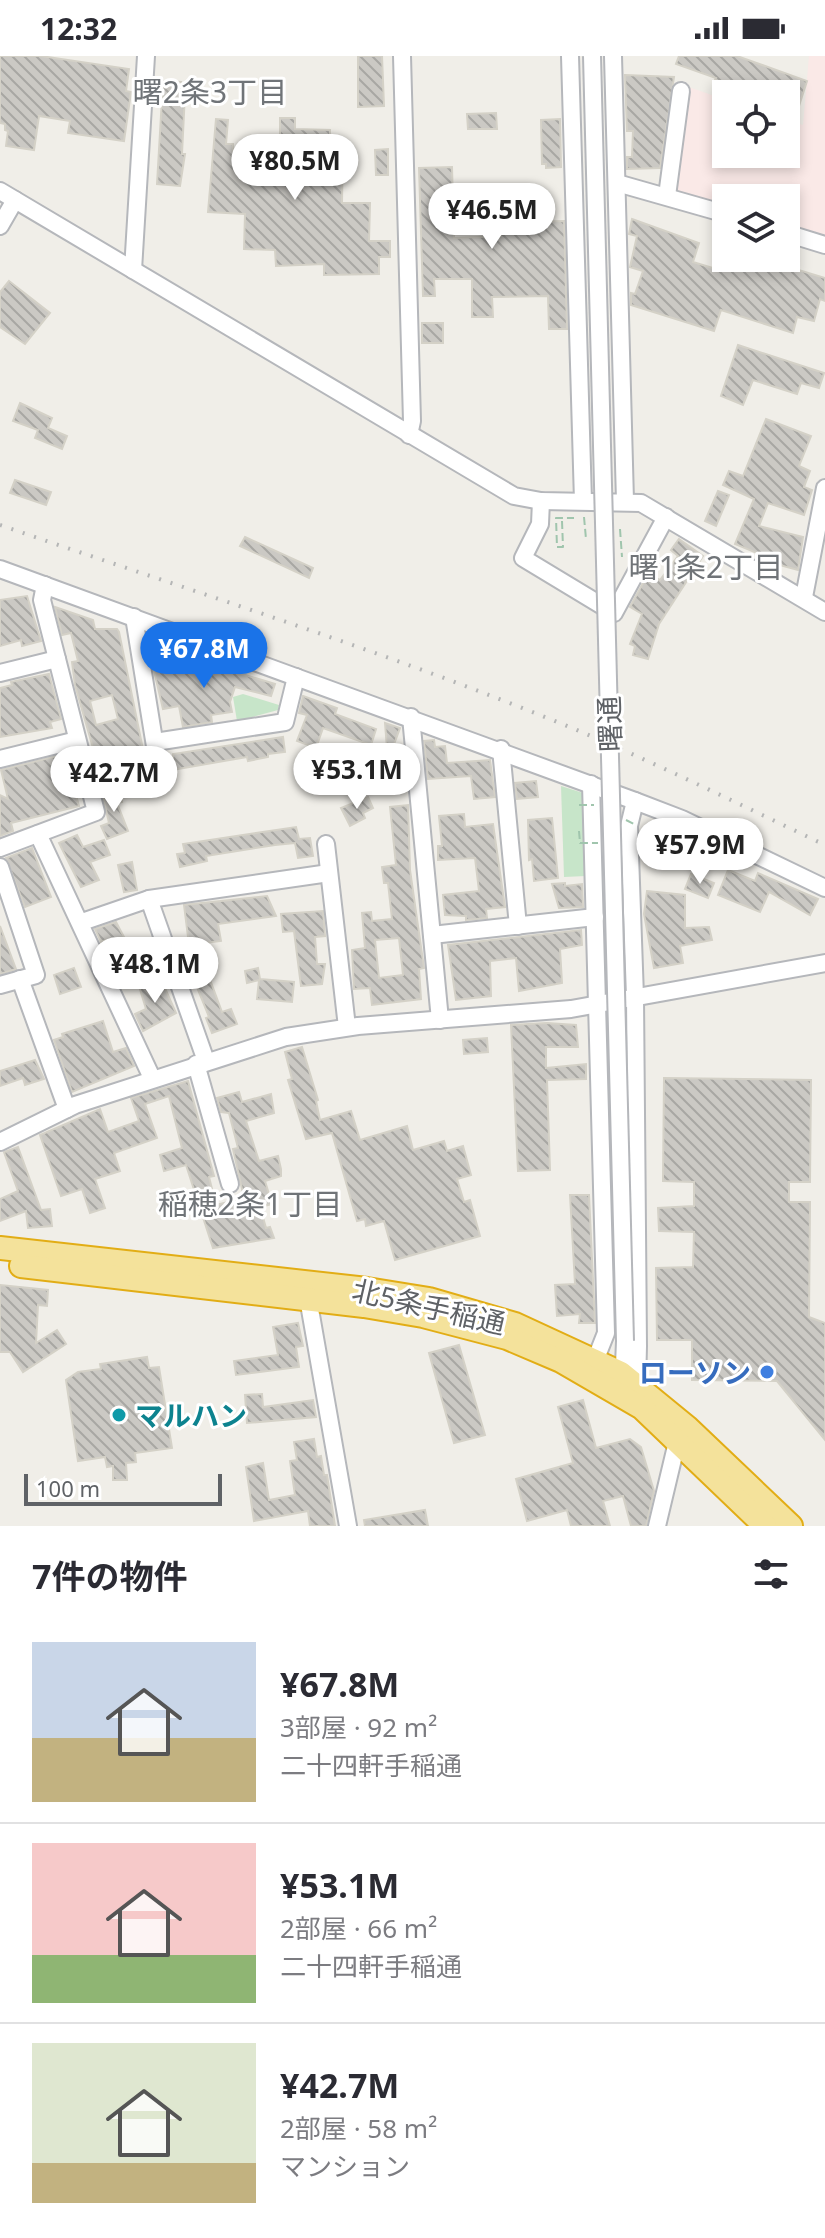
<!DOCTYPE html>
<html lang="ja">
<meta charset="utf-8">
<style>
body{margin:0;font-family:"Noto Sans","Noto Sans JP",sans-serif;background:#f2f2f3;color:#2b2b33;height:100vh;display:flex;flex-direction:column;font-size:30px;white-space:nowrap}
*{box-sizing:border-box;margin:0}
p{font-size:26px;color:#7c7c81}
.icon{flex:none;width:44px;height:44px;fill:none;stroke:currentColor;stroke-width:2;stroke-linecap:round;stroke-linejoin:round}
.map{position:relative;height:1470px;overflow:hidden}
.details{display:flex;flex-direction:column;background:#fff;flex:1}
.details>*{flex:none}
.buttons{position:absolute;left:712px;top:24px;display:grid;gap:16px}
.buttons a{display:grid;place-items:center;width:88px;height:88px;border-radius:0px;background:#fff;box-shadow:0 4px 12px #0003;font-size:40px}
.scale{position:absolute;left:24px;bottom:20px;width:198px;box-sizing:border-box;padding-left:8px;border:4px solid #5f6266;border-top:0;font-size:22px;line-height:28px;white-space:nowrap;color:#5f6266;-webkit-text-stroke:6px #fff;paint-order:stroke}
.price{position:absolute;translate:-50% -68px;padding:0 18px;border-radius:28px;background:#fff;color:#222;font-size:26px;line-height:52px;filter:drop-shadow(0 2px 4px #0008)}
.price::after{content:'';position:absolute;left:50%;top:48px;width:24px;height:18px;margin-left:-12px;background:inherit;clip-path:polygon(0 0,100% 0,50% 100%)}
.price.on{background:#1a73e8;color:#fff}
ul{padding:0;list-style:none}
li{display:flex;align-items:center;gap:24px;height:200px;padding:0 32px}
li+li{border-top:2px solid #e1e1e2}
li span{display:grid;place-items:center;flex:none;width:224px;height:160px;border-radius:0px;color:#555}
li>.icon{margin-inline-start:auto}
span .icon{width:96px;height:96px;fill:#fffc;stroke-width:1}
li b{font-size:34px}
h2{display:flex;justify-content:space-between;align-items:center;height:96px;padding:0 32px;font-size:34px}
.status{display:flex;justify-content:space-between;align-items:center;height:56px;padding:0 40px;background:#fff;direction:ltr}
.status svg{height:22px;fill:currentColor}
.map>svg:first-child{display:block}
.medical{fill:#fae9e7}
.park{fill:#c7e5c9}
.building{fill:url(#building-back-hatch);stroke:#d4d1c7;stroke-width:2;fill-rule:evenodd}
.lines{fill:none;stroke-linecap:round;stroke-linejoin:round}
.minor-casing{stroke:#b5b7bb;stroke-width:20}
.highway-casing{stroke:#e2ad15;stroke-width:26}
.path{stroke:#a0c5ad;stroke-width:2;stroke-dasharray:8 4;stroke-linecap:butt}
.minor{stroke:#fff;stroke-width:16}
.highway{stroke:#f4e29b;stroke-width:22}
.rail{stroke:#b5b6b6;stroke-width:4;stroke-dasharray:2 10;stroke-linecap:butt}
.minor-bridge-casing{stroke:#b5b7bb;stroke-width:20;stroke-linecap:butt}
.path-bridge{stroke:#a0c5ad;stroke-width:2;stroke-dasharray:8 4;stroke-linecap:butt}
.minor-bridge{stroke:#fff;stroke-width:16}
.shop-dot{fill:#3f7fe0;stroke:#fff;stroke-width:3}
.culture-dot{fill:#0f9aa8;stroke:#fff;stroke-width:3}
.labels{text-anchor:middle;dominant-baseline:central;stroke-width:6;stroke-linejoin:round;paint-order:stroke}
.street-label{font-size:28px;fill:#5f6266;stroke:#fff}
.shop-label{font-size:28px;font-weight:bold;fill:#366cbe;stroke:#fff;text-anchor:end}
.culture-label{font-size:28px;font-weight:bold;fill:#0d838f;stroke:#fff;text-anchor:start}
.neighbourhood-label{font-size:30px;fill:#707478;stroke:#fff}
</style>
<div class="status"><b>12:32</b><svg viewBox="0 0 49 12"><path d="M0 12V9h3v3zM5 12V6h3v6zM10 12V3h3v9zM15 12V0h3v12zM26 1h20v11H26zM47 4h2v5h-2z"/></svg></div>
<div class="map">
<svg width="825" height="1470" viewBox="0 0 825 1470">
<defs>
<pattern id="building-back-hatch" width="6" height="6" patternUnits="userSpaceOnUse" patternTransform="scale(2)"><rect width="6" height="6" fill="#cbc9c4"/><path d="M-1 5l2 2M0 0l6 6M5-1l2 2" fill="none" stroke="#a8a7a3"/></pattern>
</defs>
<rect width="100%" height="100%" fill="#f0eee8"/>
<path class="medical" d="M809,0H825V181L786,169V142H726V150L675,134L686,30L726,44V98H786V64L803,69Z"/>
<g class="park">
<path d="M243,638L279,649L278,654L237,665L233,641Z"/>
<path d="M561,730L583,737L586,820L564,821Z"/>
</g>
<g class="building">
<path d="M0,0H41L129,13L126,35L131,36L124,85L68,77L70,65L39,60L34,94L6,90L8,75L5,74V68L0,67Z"/>
<path d="M358,0H382L384,50L358,51Z"/>
<path d="M679,0H737L807,25L798,53L786,49V38H755L715,24L716,22L676,8Z"/>
<path d="M625,19L674,21L660,112L627,113V101H632L633,75H627Z"/>
<path d="M163,25L181,26L180,37H185L182,98H185L180,130L157,128Z"/>
<path d="M496,57L497,73H468L467,58Z"/>
<path d="M280,62H295V73L330,74V90H343L342,147H370L369,185H390V201H379V218L324,219V208L276,210L275,194L244,193L245,158L208,156L216,63L228,64L226,88H233V95H280Z"/>
<path d="M560,63L561,111L546,112V108H542L541,64Z"/>
<path d="M388,93V119H376L375,94Z"/>
<path d="M452,111L454,182L501,180L499,132L515,131L516,144H526L527,166L564,165L567,273H549L548,240L492,241L493,261H472V223H434L435,240H423L419,112Z"/>
<path d="M632,163L699,187L693,206L716,213L719,202H759L825,222V245L820,243L814,265L797,261L793,277L721,254L714,275L631,249V237L635,238L643,215L630,211L637,180L629,178Z"/>
<path d="M9,225L50,257L25,288L0,271V236Z"/>
<rect x="422" y="267" width="21" height="20"/>
<path d="M738,289L824,317L819,332L801,327L797,338L753,324L743,349L721,340Z"/>
<path d="M20,347L52,362L48,372L67,380L62,393L35,382L38,374L13,365Z"/>
<path d="M766,363L811,380L799,410L810,415L804,431L812,434L804,459L768,447L759,470L803,481L798,514L761,504L762,499L735,488L754,443L723,429L729,415L743,420Z"/>
<path d="M15,424L51,436L46,449L10,437Z"/>
<path d="M718,435L729,439L716,470L705,465Z"/>
<path d="M245,481L313,512L309,522L240,490Z"/>
<path d="M679,483L703,500L659,568L648,603L633,599L635,590L630,588L642,558L630,551L648,518L660,524L678,500L671,494Z"/>
<path d="M27,540L41,585L22,590L21,584L0,590V544Z"/>
<path d="M55,551L93,564L95,573H117L119,576L148,718L126,722L122,700L97,706L75,629L72,606L78,605L71,577L62,579ZM112,639L118,663L96,669L90,645Z"/>
<path d="M200,607L225,616L228,609L243,614L242,618L275,628L271,640L235,631L230,646L232,656L211,659L212,666L183,671L179,650L163,653L154,615Z"/>
<path d="M49,618L61,663L50,666L52,672L0,681V632L12,629L11,626Z"/>
<path d="M303,640L337,652L335,658L376,673L371,689L323,672L316,692L297,685L307,659L299,657Z"/>
<path d="M385,667L400,672L393,691L403,690L405,716L389,718Z"/>
<path d="M283,681L285,696L268,698V701L248,705L247,701L172,714L173,698Z"/>
<path d="M434,684L435,691L445,690L447,707L490,704L495,741L474,743L471,720L428,723L424,685Z"/>
<path d="M65,698L79,750L11,767L13,775L0,780V739L8,743L1,714Z"/>
<path d="M536,725L538,741L517,743L515,727Z"/>
<path d="M119,732L122,746L117,747L128,775L107,783L101,770L109,767L102,736Z"/>
<path d="M368,741L373,752L363,757L365,762L350,770L341,752Z"/>
<path d="M408,749L410,814L424,912L419,913L421,943L372,949L370,932L354,933L352,894L365,892L362,857L371,856L372,865L392,863L388,827H384L382,811L396,809L390,751ZM399,882L403,919L379,922L375,884Z"/>
<path d="M464,758L465,771L493,768L505,851L486,853L487,862L466,864V860L445,859L443,839L479,835L475,802L438,804V790H442L439,760Z"/>
<path d="M552,762L558,822L534,825L532,803L529,804L528,764Z"/>
<path d="M296,771L299,783L310,782L313,800L298,802L295,787L275,789L206,800L207,805L180,811L177,798L185,797L183,788Z"/>
<path d="M77,779L83,791L104,784L110,799L90,806L99,824L81,831L59,787Z"/>
<path d="M32,792L51,841L25,851L6,802Z"/>
<path d="M132,806L137,834L124,836L118,809Z"/>
<path d="M728,814L755,825L758,817L818,843L810,859L769,836L760,856L718,839Z"/>
<path d="M691,818L714,827L708,842L685,833Z"/>
<path d="M565,827V830L582,828L583,851L559,852L552,828Z"/>
<path d="M647,835L685,839V872L709,871L712,884L680,890L683,907L654,912L644,858Z"/>
<path d="M267,840L276,860L218,868L221,885L189,889L184,849Z"/>
<path d="M323,855L325,880L315,881L317,908H325L322,928L301,930L294,875L283,876L281,858Z"/>
<path d="M116,866L141,913L119,919L106,884L101,886L95,873Z"/>
<path d="M0,870L16,913L0,918Z"/>
<path d="M581,874L582,889L560,893L562,927L519,935L516,902L490,905L491,940L456,944L448,889Z"/>
<path d="M199,894L222,956L231,953L237,968L212,977L206,962L209,961L184,899Z"/>
<path d="M74,912L81,931L60,938L54,919Z"/>
<path d="M258,912L260,923L294,926L292,946L257,943L259,924L247,927L245,915Z"/>
<path d="M161,923L176,957L143,975L135,958L146,953L139,930Z"/>
<path d="M103,965L113,996L126,992L134,1010L72,1036L54,984L63,981L62,978Z"/>
<path d="M547,967L576,969L578,991H546V1012L586,1008V1023L547,1024L550,1114L518,1115L511,969Z"/>
<path d="M487,982L488,996L464,998L463,984Z"/>
<path d="M302,991L318,1044L316,1045L320,1064L351,1055L360,1084L407,1070L413,1094L444,1085L447,1095L463,1090L471,1119L457,1123L464,1146L470,1144L480,1180L395,1204L384,1165L366,1170L365,1163L357,1165L332,1077L306,1083L288,1024L292,1023L285,996Z"/>
<path d="M35,1004L44,1023L25,1029L23,1022L0,1030V1015Z"/>
<path d="M664,1022L811,1024L810,1126H789V1146H810L809,1261L825,1267V1384L777,1325L692,1324V1284H657L656,1212L693,1211L694,1176L659,1175L658,1152L694,1150V1126L663,1125Z"/>
<path d="M188,1025L214,1120L209,1121L216,1149L244,1142L233,1093L238,1092L229,1057L221,1056L217,1042L239,1036L242,1046L271,1038L274,1057L246,1065L259,1105L278,1100L281,1113V1120L265,1125L272,1148L260,1151L266,1172L270,1171L274,1182L213,1192L186,1109L164,1115L160,1099L182,1092L169,1040L145,1048L157,1082L114,1097L120,1115L95,1123L105,1152L90,1157L82,1133L61,1140L40,1079L100,1053L108,1076L139,1065L131,1042Z"/>
<path d="M18,1091L41,1154L50,1153L52,1170L28,1172L26,1155L0,1165V1143L18,1135L4,1096Z"/>
<path d="M570,1139H589L595,1267H579L580,1258L557,1260L555,1229L575,1228Z"/>
<path d="M0,1229L48,1234L47,1250L38,1249L36,1287L57,1274L66,1288L23,1316L10,1296H0Z"/>
<path d="M298,1267L303,1290L296,1291L299,1311L236,1319L234,1305L278,1299L273,1271Z"/>
<path d="M459,1289L485,1379L454,1387L429,1297Z"/>
<path d="M147,1301L149,1312L159,1311L172,1392L135,1397L136,1406L126,1407L127,1424H113V1410L107,1411L105,1401L78,1405L66,1324L78,1316L101,1313L100,1308Z"/>
<path d="M262,1338L263,1351L313,1344L316,1361L247,1367L245,1339Z"/>
<path d="M583,1344L596,1392L630,1383L641,1391L654,1435L646,1470H631L623,1440L603,1445L610,1470H571L567,1454L527,1465L516,1423L573,1407L558,1351Z"/>
<path d="M314,1383L317,1401L321,1400L324,1419H327L335,1470H310L308,1455L254,1465L246,1411L263,1407L269,1444L295,1439L290,1405L297,1404L294,1386Z"/>
<path d="M425,1454L428,1470H365L364,1464Z"/>
</g>
<g class="lines">
<defs>
<g id="minor">
<path d="M402,0L412,365L409,379"/>
<path d="M570,0L583,445"/>
<path d="M613,0L625,445"/>
<path d="M617,127L726,158"/>
<path d="M0,135L514,440L541,445L641,447L825,556"/>
<path d="M667,140L681,35"/>
<path d="M0,170L15,144"/>
<path d="M786,177L825,189"/>
<path d="M133,214L146,0"/>
<path d="M541,445L540,468L523,502L614,557L666,461"/>
<path d="M0,513L635,745L682,763L825,832"/>
<path d="M804,541L825,432"/>
<path d="M134,561L160,721"/>
<path d="M0,617L57,603"/>
<path d="M411,661L440,964"/>
<path d="M155,686L285,666L296,621"/>
<path d="M501,693L518,870"/>
<path d="M0,703L77,684"/>
<path d="M38,778L152,1022"/>
<path d="M326,788L347,971"/>
<path d="M0,792L96,756L42,544L45,529"/>
<path d="M0,811L36,919L0,929"/>
<path d="M149,843L206,1005"/>
<path d="M82,866L149,843L329,817"/>
<path d="M432,879L595,861"/>
<path d="M20,923L67,1053"/>
<path d="M196,1008L230,1128"/>
<path d="M0,1086L75,1049L286,981L358,970L571,953L825,907"/>
<path d="M308,1242L348,1470"/>
<path d="M591,1315L606,1277L591,728"/>
<path d="M616,1326L624,1309L625,1285"/>
<path d="M632,1336L637,1329L638,1290L635,941L629,770L635,745"/>
<path d="M657,1470L677,1386"/>
</g>
<g id="highway">
<path d="M0,1192L367,1233L429,1243L515,1268L621,1317L687,1371L791,1470"/>
<path d="M21,1210L364,1250L423,1260L507,1282L561,1305L642,1352L765,1470"/>
</g>
</defs>
<use href="#minor" class="minor-casing"/>
<use href="#highway" class="highway-casing"/>
<g class="path">
<path d="M584,461L586,483"/>
<path d="M562,465L563,491H557L556,462H574"/>
<path d="M620,473L622,501"/>
</g>
<use href="#minor" class="minor"/>
<use href="#highway" class="highway"/>
<path class="rail" d="M0,469C191,535 385,595 572,672C658,708 741,749 825,789"/>
<defs>
<path id="minor-bridge" d="M592,0L625,1285"/>
</defs>
<use href="#minor-bridge" class="minor-bridge-casing"/>
<g class="path-bridge">
<path d="M579,749H594"/>
<path d="M626,764L636,769"/>
<path d="M579,775L580,787H598"/>
</g>
<use href="#minor-bridge" class="minor-bridge"/>
</g>
<circle class="shop-dot" cx="767" cy="1316" r="8"/>
<circle class="culture-dot" cx="119" cy="1359" r="8"/>
<g class="labels">
<g class="street-label">
<text transform="translate(609 668) rotate(-92)">曙通</text>
<text transform="translate(429 1250) rotate(13)">北5条手稲通</text>
</g>
<g class="shop-label">
<text x="751" y="1316">ローソン</text>
</g>
<g class="culture-label">
<text x="135" y="1359">マルハン</text>
</g>
<g class="neighbourhood-label">
<text x="210" y="35">曙2条3丁目</text>
<text x="706" y="510">曙1条2丁目</text>
<text x="250" y="1147">稲穂2条1丁目</text>
</g>
</g>
</svg>
<div class="buttons">
<a><svg class="icon" aria-label="locate" viewBox="0 0 24 24"><circle cx="12" cy="12" r="6"/><path d="M12 2v4M12 18v4M2 12h4M18 12h4"/></svg></a>
<a><svg class="icon" aria-label="layers" viewBox="0 0 24 24"><path d="M12 4l9 5-9 5-9-5zM3 14l9 5 9-5"/></svg></a>
</div>
<div class="scale">100 m</div>
<b class="price" style="left:295px;top:146px">¥80.5M</b>
<b class="price" style="left:492px;top:195px">¥46.5M</b>
<b class="price on" style="left:204px;top:634px">¥67.8M</b>
<b class="price" style="left:357px;top:755px">¥53.1M</b>
<b class="price" style="left:114px;top:758px">¥42.7M</b>
<b class="price" style="left:700px;top:830px">¥57.9M</b>
<b class="price" style="left:155px;top:949px">¥48.1M</b>
</div>
<section class="details">
<h2>7件の物件<svg class="icon" aria-label="filters" viewBox="0 0 24 24"><path d="M4 7h16M4 17h16"/><circle cx="9" cy="7" r="2"/><circle cx="15" cy="17" r="2"/></svg></h2>
<ul>
<li><span style="background:linear-gradient(#c9d6e8 60%,#c2b280 0)"><svg class="icon" aria-label="home" viewBox="0 0 24 24"><path d="M3 11l9-7 9 7M6 9v11h12V9"/></svg></span><div><b>¥67.8M</b><p>3部屋 · 92 m²</p><p>二十四軒手稲通</p></div></li>
<li><span style="background:linear-gradient(#f6c9c9 70%,#8fb573 0)"><svg class="icon" aria-label="home" viewBox="0 0 24 24"><path d="M3 11l9-7 9 7M6 9v11h12V9"/></svg></span><div><b>¥53.1M</b><p>2部屋 · 66 m²</p><p>二十四軒手稲通</p></div></li>
<li><span style="background:linear-gradient(#dfe7d0 75%,#c2b280 0)"><svg class="icon" aria-label="home" viewBox="0 0 24 24"><path d="M3 11l9-7 9 7M6 9v11h12V9"/></svg></span><div><b>¥42.7M</b><p>2部屋 · 58 m²</p><p>マンション</p></div></li>
</ul>
</section>
